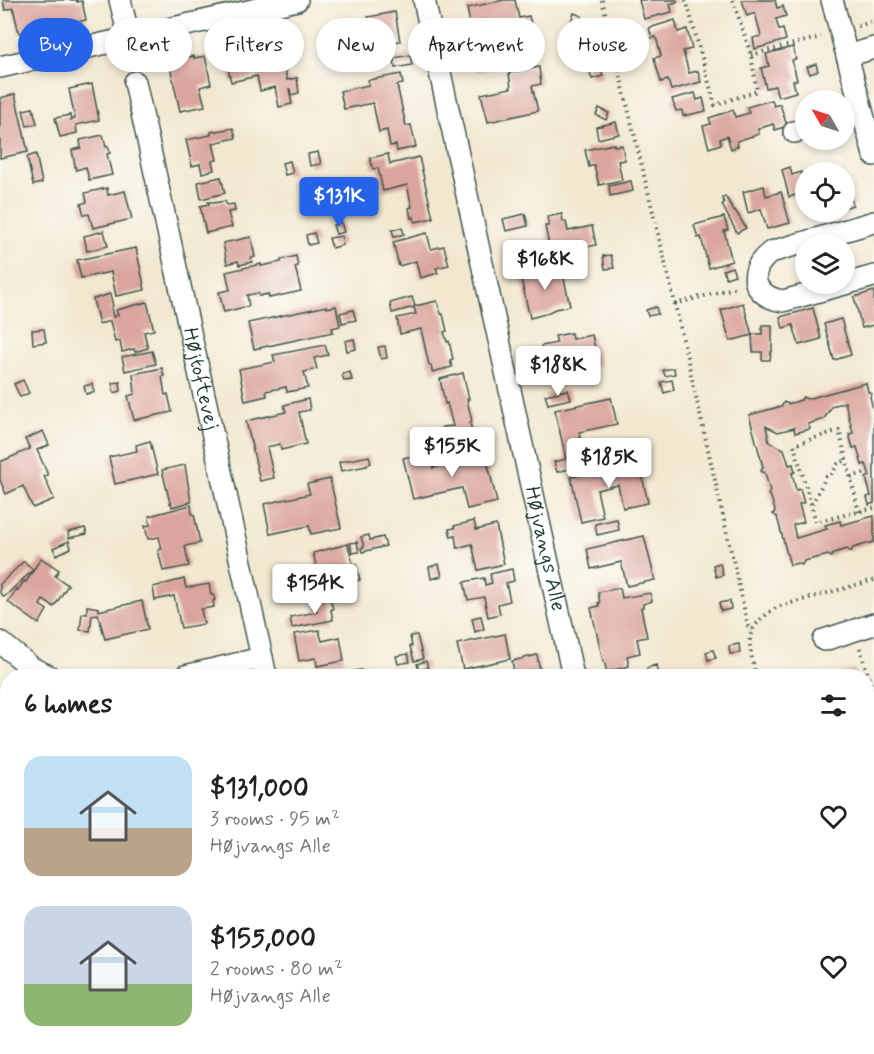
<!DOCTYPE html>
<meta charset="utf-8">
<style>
body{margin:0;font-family:Mynerve,sans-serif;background:#f6f6f6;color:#222;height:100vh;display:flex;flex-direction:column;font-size:22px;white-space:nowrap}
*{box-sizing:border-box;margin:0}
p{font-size:20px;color:#767676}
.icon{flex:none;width:33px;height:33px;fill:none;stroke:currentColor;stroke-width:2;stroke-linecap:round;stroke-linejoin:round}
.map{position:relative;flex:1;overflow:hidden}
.side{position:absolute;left:0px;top:669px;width:874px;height:386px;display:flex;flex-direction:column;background:#fff;border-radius:24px 24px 0 0;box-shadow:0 3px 9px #0003}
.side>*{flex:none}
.top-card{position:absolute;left:18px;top:18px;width:838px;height:54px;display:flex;gap:12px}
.needle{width:39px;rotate:309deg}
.controls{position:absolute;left:795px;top:90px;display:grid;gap:12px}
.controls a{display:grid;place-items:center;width:60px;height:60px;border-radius:50%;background:#fff;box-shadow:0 3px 9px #0003;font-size:30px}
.price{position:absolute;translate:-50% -51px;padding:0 14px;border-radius:6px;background:#fff;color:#222;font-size:20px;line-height:39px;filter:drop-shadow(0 2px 3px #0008)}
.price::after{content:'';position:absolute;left:50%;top:36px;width:18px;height:14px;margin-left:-9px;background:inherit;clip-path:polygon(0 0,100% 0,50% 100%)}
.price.selected{background:#2563eb;color:#fff}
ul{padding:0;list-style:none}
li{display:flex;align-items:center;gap:18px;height:150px;padding:0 24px}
li span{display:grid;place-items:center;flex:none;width:168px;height:120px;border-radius:18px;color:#555}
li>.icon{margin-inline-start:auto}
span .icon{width:72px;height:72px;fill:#fffc;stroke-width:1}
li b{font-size:26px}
h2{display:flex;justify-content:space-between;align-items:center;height:72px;padding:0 24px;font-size:26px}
.tag{padding:0 21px;border-radius:27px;background:#fff;box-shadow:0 3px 9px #0003;font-size:21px;line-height:54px}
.tag.selected{background:#2563eb;color:#fff}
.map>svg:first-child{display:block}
.building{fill:#daa59c}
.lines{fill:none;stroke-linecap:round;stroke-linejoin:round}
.minor-casing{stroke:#3f574b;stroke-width:24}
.path{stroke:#3f574b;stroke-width:4;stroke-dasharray:1.5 4.5;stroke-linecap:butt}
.minor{stroke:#fff;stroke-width:21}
.labels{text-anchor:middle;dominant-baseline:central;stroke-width:4.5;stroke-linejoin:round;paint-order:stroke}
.street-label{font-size:21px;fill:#1f3d34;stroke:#fdfcf7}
</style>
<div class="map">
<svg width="874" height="1054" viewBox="0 0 874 1054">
<rect width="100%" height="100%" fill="#fdfcf7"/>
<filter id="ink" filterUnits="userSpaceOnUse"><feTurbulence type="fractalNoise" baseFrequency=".0167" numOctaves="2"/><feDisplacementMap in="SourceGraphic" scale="12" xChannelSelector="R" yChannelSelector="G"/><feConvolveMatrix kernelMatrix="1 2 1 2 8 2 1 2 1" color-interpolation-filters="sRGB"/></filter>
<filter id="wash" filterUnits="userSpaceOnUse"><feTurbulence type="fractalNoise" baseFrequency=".008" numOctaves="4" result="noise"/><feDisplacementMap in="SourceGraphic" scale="24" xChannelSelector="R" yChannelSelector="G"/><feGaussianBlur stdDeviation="1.35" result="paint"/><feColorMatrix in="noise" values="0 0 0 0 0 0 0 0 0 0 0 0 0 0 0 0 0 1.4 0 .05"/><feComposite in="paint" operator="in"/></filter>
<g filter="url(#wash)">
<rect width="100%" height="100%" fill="#f2e8d0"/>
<g id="blocks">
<g class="building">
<path d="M3,0H77V2L82,1L86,20L43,30L42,28L19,33L13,8L5,10Z"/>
<path d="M504,0H515L519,18L529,16L536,44L497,52L500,66L479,71L467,8Z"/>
<path d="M639,0H677V2L670,4L672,12L644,19Z"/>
<path d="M742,0H775L777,8L783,6L786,16L776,19L779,30L783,29L786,40L755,49L753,38L761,36L755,13L747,16Z"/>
<path d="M395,12L400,41L373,45L368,17Z"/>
<path d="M574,13L582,16L579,24L571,21Z"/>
<path d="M675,20L678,32L687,29L692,49L683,51L689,73L698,71L701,82L671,90L668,80L661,82L654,58L661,56L656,37L652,38L649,28Z"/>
<path d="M269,44L275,70L285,68L287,80L297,78L299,93L291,95L290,89H289L292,104L279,107L275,87L260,91L257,76L231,82L225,54Z"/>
<path d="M793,47L796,59L792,60L797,80L793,81L796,92L778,97L775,86L766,88L761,68L769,66L766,54Z"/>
<path d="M410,55L412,65L395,68L394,58Z"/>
<path d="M194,56V58L205,56L211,84L200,87L205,106L180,111L169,62Z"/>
<path d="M599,63L603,76L592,79L588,66Z"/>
<path d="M816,64L818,71L810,74L807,67Z"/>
<path d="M539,67L541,84L532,86L538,111L488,122L481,94L511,88L509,73Z"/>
<path d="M401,74L403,84L397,85L406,126L411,125L416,147L397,151L396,145L390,146L387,130L379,132L373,103L344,109L340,91L369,85L368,80Z"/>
<path d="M92,84L99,120L76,125L77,133L60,137L55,118L70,115L71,120L75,119L69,89Z"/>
<path d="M695,93L697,100L703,98L706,111L683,116L682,110L676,111L672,99Z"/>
<path d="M15,94L28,152L0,158V98Z"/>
<path d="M772,100L774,106L780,104L787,126L775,130L773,124L758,129L759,134L737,141L738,146L731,149L727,136L720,139L721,144L709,148L703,126L711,124L709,118L733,110L735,117L749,113L747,107Z"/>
<path d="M33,108L37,124L27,126L23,110Z"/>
<path d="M599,108L609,113L606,120L596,115Z"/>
<path d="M616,122L619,134L598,139L596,127Z"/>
<path d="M233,128L236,138L213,143L217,160L212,161L214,170L202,173L200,164L192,166L186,140L211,135V132Z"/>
<path d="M103,135L106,147L108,146L110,153L107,154L112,175L89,180L86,167L76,170L72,150L81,148L80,140Z"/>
<path d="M614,144V146L622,145L625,160L618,161L622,180L599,185L594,165L589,167L585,150Z"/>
<path d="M318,152L321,164L310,166L308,154Z"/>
<path d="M36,154L42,183L33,185L27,157Z"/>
<path d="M388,154L390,164L419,157L433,218L415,222L414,217L411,218L409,208L412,207L407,185L383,191L378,168L373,169L370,158Z"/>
<path d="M290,161L293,173L285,175L282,163Z"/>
<path d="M790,167L792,175L801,172L806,192L789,197L782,170Z"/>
<path d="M221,177L225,193L201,199L198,182Z"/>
<path d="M844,178L853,205L844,208Z"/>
<path d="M631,181L633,191L610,196L609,186Z"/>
<path d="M764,186L766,196L781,192L790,223L767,229L761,209L748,213L743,192Z"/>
<path d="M107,188L108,195L125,191L132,219L93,228L89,214L84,215L81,204L87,202L85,193Z"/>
<path d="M725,196L734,211L735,210L746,228L737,233L722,205L724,203L722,198Z"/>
<path d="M225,201L227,205L234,204L235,211L228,212L232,227L206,233L200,206L209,204L208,202H213V203Z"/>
<path d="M525,214L528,226L506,231L503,219Z"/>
<path d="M562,214L563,222H566L568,231L592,226L596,245L569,251L568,247L550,251L545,226H549L547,217Z"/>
<path d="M724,217L728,230L724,231L732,261L709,268L701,237L698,238L694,225Z"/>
<path d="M341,222L344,232L336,234L333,225Z"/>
<path d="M402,228L404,234L394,237L392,230Z"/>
<path d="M104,231L108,246L87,251L84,236Z"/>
<path d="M314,233L317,243L308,245L306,235Z"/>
<path d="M427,233L431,249L444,246L449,265L436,268L438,273L420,278L416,261L399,266L393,242Z"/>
<path d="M342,236L343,245L332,248L329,238Z"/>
<path d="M251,237L255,257L251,258L252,262L239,265L238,261L227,264L223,243Z"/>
<path d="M136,248L145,290L116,296L111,272L81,278L77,260Z"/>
<path d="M577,251L578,254L585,252L587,263L564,268L560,255Z"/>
<path d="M611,255L614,268L605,269L603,256Z"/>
<path d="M296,256L298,266L295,267L301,291L269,298L268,294L259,296L258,293L247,295L249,306L224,312L219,292L230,290L226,272L261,264V266L281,262V260Z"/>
<path d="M561,265L570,306L555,309L549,312V313L530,318L520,274Z"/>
<path d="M732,267L735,275L726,278L723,270Z"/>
<path d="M874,291V325L862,328L854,297Z"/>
<path d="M110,294L113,306L111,307L113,317L118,315L116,310L147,302L154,330L144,332L148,348L135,352L134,349L122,352L120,341L115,342L110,321L99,324L93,299Z"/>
<path d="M412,297L415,306L437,301L441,314H443L447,331L444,332L447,342L449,341L453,359L450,360L452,367L432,372L431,365H429L421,329L400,334L397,318L416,314L414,307L392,313L390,303Z"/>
<path d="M743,303L752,335L730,341L721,310Z"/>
<path d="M327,306V308L336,306L340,326L332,328L333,332L254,349L248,323Z"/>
<path d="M656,307L658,314L648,316L646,310Z"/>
<path d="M813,308L821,339L799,345L793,325L783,328L780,317Z"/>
<path d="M353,310L356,320L342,323L340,313Z"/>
<path d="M841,319L851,355L834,360L824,324Z"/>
<path d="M762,325H772V352H771L770,360H762V352H753L752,334H762Z"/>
<path d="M44,329L46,342L33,344L32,330Z"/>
<path d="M571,333L572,339L592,335L599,366L582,370L579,358L546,365L541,346L557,343L555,336Z"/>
<path d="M354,339L356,349L347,351L345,341Z"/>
<path d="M325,345L328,355L314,358L317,369L304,372L308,388L287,392L286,387L266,391L267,396L245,401L239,369L275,362L273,355Z"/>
<path d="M385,346L387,358L381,359L378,347Z"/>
<path d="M152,351L156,364L125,371L122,357Z"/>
<path d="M162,368L164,376H162L165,395L168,394L172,412L134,420L128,396L135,394L133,374Z"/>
<path d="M674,368L675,374L665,376L663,370Z"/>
<path d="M350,372L352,380L344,381L342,374Z"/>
<path d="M463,373L469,399H467L472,422H470L474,442L443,449L440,432L442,427L453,426L447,403L445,404L440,379Z"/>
<path d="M23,380L29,393L20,397L14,384Z"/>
<path d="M672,380L674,390L664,393L661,382Z"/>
<path d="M120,382L121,391L114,393L112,383Z"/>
<path d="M866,383L868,392L872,394L870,397L874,413V503L869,505L867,497L871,496L866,478L870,476L866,464L862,465L857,447L853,448L849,434L853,433L845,402L832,406L824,419L808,424L810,429L795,433L794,428L778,432L766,426L769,442L784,449L789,465L793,464L795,472L792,473L796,490L800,489L804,503L799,504L804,522L793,525L796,538L827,529L825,525L840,521L841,525L874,516V542L853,548L851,552L847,549L834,553L831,557L828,555L804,561L802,565L798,563L790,565L777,517L773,514L775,511L771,497L768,495L770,491L765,473L761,471L763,467L749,415L782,406L784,402L788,404L801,400L803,397L807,399Z"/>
<path d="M92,384L94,392L86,394L84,386Z"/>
<path d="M568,390L571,399L548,404L545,395Z"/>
<path d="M611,398L617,424L579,432L584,455L585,454L601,450L604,460L557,472L554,462L566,459L555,410Z"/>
<path d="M308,399L310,410L299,412L306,444L281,450L280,444L267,447L274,478L260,481L246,421L286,412L284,405Z"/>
<path d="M43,431L49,445L37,450L48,475L44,476L54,499L33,508L23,486L6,494L0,480V462L30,449L25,439Z"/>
<path d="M150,441L158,474L115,484L109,457L137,451L136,445Z"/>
<path d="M430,452L433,468L456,462V459L485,452L497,502L467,509L462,488L413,499L403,458Z"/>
<path d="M369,456L371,463L366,465L367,466L341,471L339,462Z"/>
<path d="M639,462L648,503L623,508L618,485L597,490L603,517L581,522L571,477Z"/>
<path d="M185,465L191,502L172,507L171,502L170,503L162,470Z"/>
<path d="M330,479L341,528L311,534L309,526L270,534L264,504L310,494L307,484Z"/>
<path d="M191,505L192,514H194L200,543L185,546L189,566L163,571L158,550L162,549L159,537L148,539L145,526L150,525L149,516Z"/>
<path d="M617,519L619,530L597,535L595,524Z"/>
<path d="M474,521L476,530L496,525L504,564L478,570L472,544L457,548L455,536L451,537L449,529L455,528L454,526Z"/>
<path d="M85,528L87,534L69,538L68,532Z"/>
<path d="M369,535L370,540L383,537L386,546L362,552L361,548L364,547L361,537Z"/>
<path d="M644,536L655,580L627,586L621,562L591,569L587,549Z"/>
<path d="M69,541L71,548L56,555L53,548Z"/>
<path d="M357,542L359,552L352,553L350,543Z"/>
<path d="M348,544L353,565L356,564L360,580L330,587L325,567L317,569L313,553Z"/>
<path d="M41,558L59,570L55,576L68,585L54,607L43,600L40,605L47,610L39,624L8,602L17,589L18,590L24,581L26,582Z"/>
<path d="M24,561L33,570L4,597L0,593V584Z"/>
<path d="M720,563L723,575L716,577L713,565Z"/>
<path d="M439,564L442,576L431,579L429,567Z"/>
<path d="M512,569L514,581L506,583L510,601L498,604L500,614L488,617L484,597L468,600L464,582L484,578L485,585L492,583L490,574Z"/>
<path d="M184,579L186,588L209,584L211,595H213L215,600L213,601L214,607L201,609L204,624L181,628L174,596L155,600L153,587Z"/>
<path d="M620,588L622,598L650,593L652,601L643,604V607L641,608L647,637L637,639L640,653L627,656L629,666L607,672L604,661H603L591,608L599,606L598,603H600L598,592Z"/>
<path d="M330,598L333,609L331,610L333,620L292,628L290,617L317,612L314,601Z"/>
<path d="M142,601L148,629L105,639L98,614L92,615L90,631L80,630L82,613H87V606L99,608L98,611Z"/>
<path d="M730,601L731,609L721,611L719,603Z"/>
<path d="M481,616L484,629L475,632L472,618Z"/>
<path d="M319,630L322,641L340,637L344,661L317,666L316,658L299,661L294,634Z"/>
<path d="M505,634L510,659L463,669L457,644Z"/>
<path d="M417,635L423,659L414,661L410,646H412L410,636Z"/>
<path d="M739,644L740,653L730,654L729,646Z"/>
<path d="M713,650L716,658L708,660L706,652Z"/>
<path d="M408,654L410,662L398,664L396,656Z"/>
<path d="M537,655L541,676H515L512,661Z"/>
<path d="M426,661L428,668L419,670L417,664Z"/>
<path d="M656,665L659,676H622L636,673V675L647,672V668Z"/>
<path d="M855,669L857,676H831Z"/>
<path d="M361,670L362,676H334V675Z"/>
<path d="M867,706L871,717L869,718L871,725L873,724L874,727V742L867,744Z"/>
<path d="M8,710V744L0,740V711L5,714Z"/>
<path d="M874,754V851H873L872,844L867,845V756Z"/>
<path d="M870,855L874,868V878L869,880L867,871V856Z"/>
<path d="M292,1047H303L310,1054H284Z"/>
<path d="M324,1047H366L370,1052L369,1054H316Z"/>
<path d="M450,1047H470L463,1054H449L453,1050Z"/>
<path d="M670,1047H706L708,1048L701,1054H693L692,1052L689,1054H662Z"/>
</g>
</g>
</g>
<g filter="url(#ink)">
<use href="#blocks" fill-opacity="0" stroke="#3f574b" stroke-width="1.5"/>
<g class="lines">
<defs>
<g id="minor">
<path d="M120,0L129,37"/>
<path id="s1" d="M424,0L573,676"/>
<path d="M832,0L874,155"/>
<path d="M847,56L874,48"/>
<path d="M0,67L297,0"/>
<path id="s2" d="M135,82L266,676"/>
<path d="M794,132L806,129"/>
<path d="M874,222L771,252C767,255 763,259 760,263C747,284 763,298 783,301L874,276"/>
<path d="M824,640L874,624"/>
<path d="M0,642L32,668L49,676"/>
<path d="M185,676L262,658"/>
<path d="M0,886L8,894"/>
<path d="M0,907L8,915"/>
<path d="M0,937L8,944"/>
<path d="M0,985L8,982"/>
<path d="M867,1010L874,1011"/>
<path d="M107,1047L114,1054"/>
<path d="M131,1047L138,1054"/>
<path d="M155,1047L159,1054"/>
<path d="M413,1047L415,1054"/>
<path d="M272,1054L280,1047"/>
<path d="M721,1054L729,1047"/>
</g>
</defs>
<use href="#minor" class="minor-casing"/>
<g class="path">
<path d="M602,0L675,304L748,626L752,630"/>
<path d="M686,0L715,105L757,91L751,55L733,0"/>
<path d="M858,26L874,21"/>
<path d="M751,55L821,37"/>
<path d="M675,304L737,287"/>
<path d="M851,477L868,472"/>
<path d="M812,504L826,477L831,475L838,464L846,460"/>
<path d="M859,512L839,430L794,445L816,522L874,508"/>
<path d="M860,648L874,695"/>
<path d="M756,676C748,640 742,630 777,607L874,580"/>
<path d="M0,851L8,859"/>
<path d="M78,1047L83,1054"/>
<path d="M180,1047L188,1054"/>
<path d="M505,1054L512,1047"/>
<path d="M816,1054L818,1047"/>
</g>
<use href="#minor" class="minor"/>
</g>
</g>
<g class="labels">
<g class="street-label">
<text stroke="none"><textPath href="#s2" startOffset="304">Højtoftevej</textPath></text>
<text stroke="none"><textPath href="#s1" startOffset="562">Højvangs Alle</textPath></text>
</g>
</g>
</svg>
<div class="controls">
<a><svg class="needle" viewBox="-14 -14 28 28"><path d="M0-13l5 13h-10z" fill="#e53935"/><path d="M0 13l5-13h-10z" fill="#767676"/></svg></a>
<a><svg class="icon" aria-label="locate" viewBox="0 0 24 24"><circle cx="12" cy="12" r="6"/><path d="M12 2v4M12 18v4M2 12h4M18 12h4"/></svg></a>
<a><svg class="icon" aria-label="layers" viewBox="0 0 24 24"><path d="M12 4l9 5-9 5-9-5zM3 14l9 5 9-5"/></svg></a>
</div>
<b class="price selected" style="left:339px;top:228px">$131K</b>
<b class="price" style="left:545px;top:291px">$168K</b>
<b class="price" style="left:558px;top:397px">$188K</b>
<b class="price" style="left:452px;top:478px">$155K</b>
<b class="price" style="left:609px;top:489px">$185K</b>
<b class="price" style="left:315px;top:615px">$154K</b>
<div class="top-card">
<a class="tag selected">Buy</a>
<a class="tag">Rent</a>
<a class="tag">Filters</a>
<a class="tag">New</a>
<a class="tag">Apartment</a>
<a class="tag">House</a>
</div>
<section class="side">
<h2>6 homes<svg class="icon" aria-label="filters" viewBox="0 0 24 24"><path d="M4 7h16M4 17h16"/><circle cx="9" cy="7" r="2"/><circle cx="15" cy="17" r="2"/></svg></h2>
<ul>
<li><span style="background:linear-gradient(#bfe0f5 60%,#b9a48a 0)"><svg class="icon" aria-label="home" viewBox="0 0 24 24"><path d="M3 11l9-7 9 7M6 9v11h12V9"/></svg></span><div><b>$131,000</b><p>3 rooms · 95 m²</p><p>Højvangs Alle</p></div><svg class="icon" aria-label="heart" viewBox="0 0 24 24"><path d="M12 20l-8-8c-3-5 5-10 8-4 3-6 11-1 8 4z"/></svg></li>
<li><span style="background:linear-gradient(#c9d6e8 65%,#8fb573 0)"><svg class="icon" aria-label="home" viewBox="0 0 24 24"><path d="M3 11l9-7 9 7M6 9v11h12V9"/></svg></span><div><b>$155,000</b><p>2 rooms · 80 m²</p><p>Højvangs Alle</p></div><svg class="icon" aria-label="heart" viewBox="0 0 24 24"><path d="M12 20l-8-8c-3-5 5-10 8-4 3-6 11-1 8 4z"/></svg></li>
</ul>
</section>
</div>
